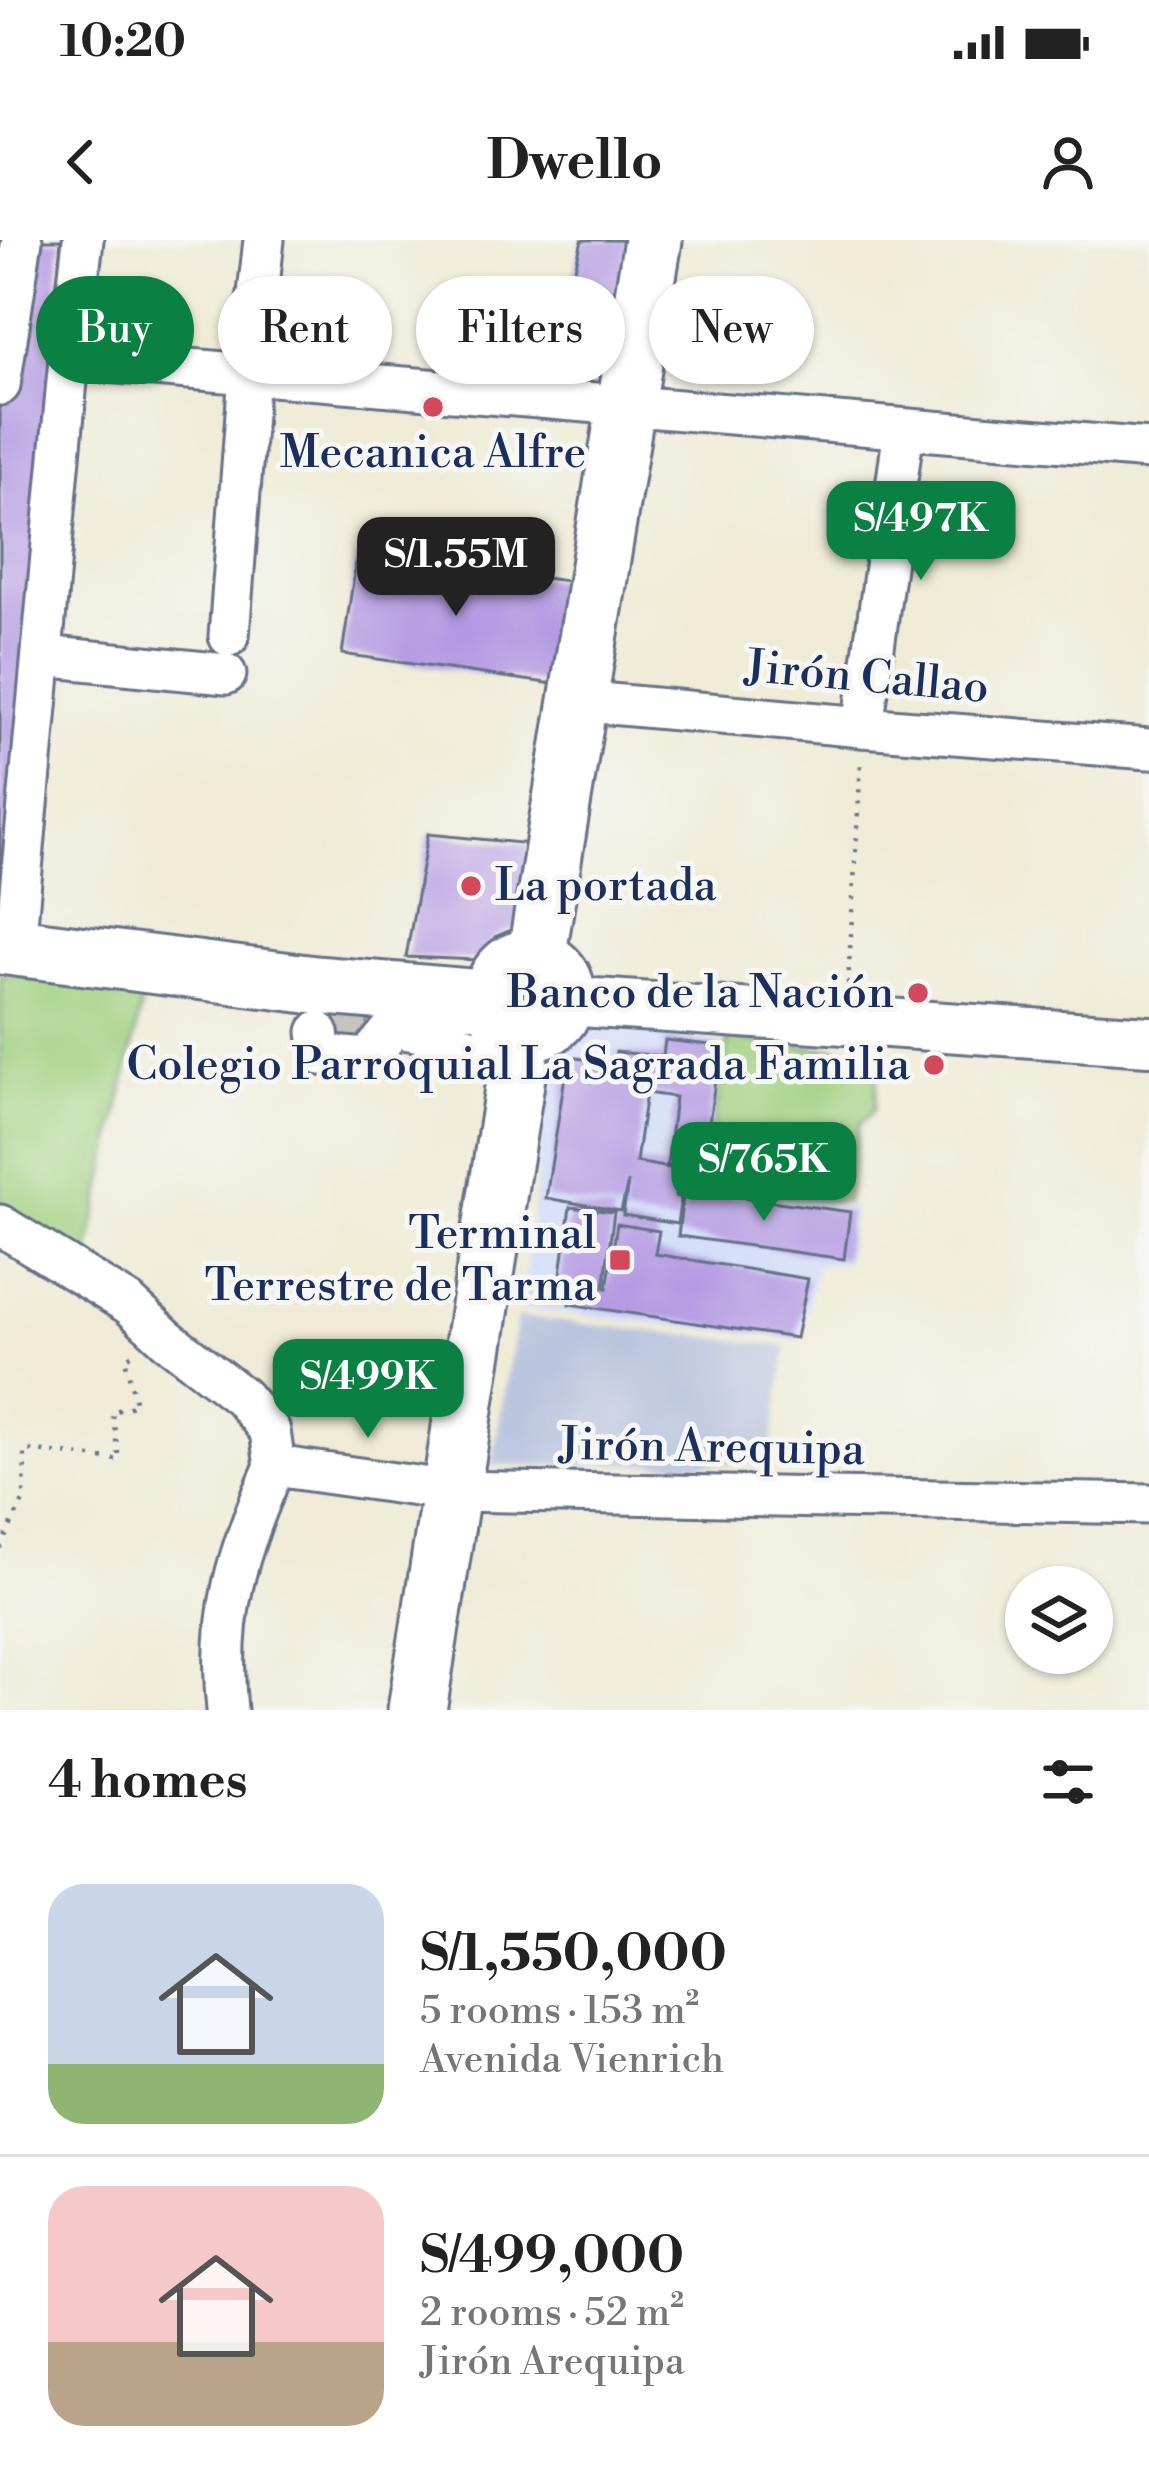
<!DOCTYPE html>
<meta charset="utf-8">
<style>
body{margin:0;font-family:"Libre Bodoni",serif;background:#f2f2f2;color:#222;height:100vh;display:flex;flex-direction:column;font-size:45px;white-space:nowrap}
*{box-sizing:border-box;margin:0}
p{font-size:39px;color:#767676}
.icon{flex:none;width:66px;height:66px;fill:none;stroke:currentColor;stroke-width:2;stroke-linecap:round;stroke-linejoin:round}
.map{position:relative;height:1470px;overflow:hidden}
.panel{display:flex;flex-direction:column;background:#fff;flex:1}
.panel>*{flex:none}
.banner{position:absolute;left:36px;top:36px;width:1077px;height:108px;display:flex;gap:24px}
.controls{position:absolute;left:1005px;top:1326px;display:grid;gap:24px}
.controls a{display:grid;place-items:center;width:108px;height:108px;border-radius:50%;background:#fff;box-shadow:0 3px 9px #0004;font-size:60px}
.price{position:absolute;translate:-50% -102px;padding:0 27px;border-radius:24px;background:#0b8043;color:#fff;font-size:39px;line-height:78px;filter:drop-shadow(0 3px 6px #0008)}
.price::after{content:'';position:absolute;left:50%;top:72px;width:36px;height:27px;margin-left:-18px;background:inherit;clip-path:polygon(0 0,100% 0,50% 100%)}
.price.on{background:#222;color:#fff}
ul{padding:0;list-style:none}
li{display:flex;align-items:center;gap:36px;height:300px;padding:0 48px}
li+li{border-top:3px solid #e0e0e0}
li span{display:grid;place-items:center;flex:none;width:336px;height:240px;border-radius:36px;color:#555}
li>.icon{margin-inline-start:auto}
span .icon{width:144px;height:144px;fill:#fffc;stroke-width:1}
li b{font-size:51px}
h2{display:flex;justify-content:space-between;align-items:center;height:144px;padding:0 48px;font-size:51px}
.chip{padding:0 42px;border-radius:54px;background:#fff;box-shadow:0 3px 9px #0004;font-size:42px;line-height:108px}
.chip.on{background:#0b8043;color:#fff}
.status{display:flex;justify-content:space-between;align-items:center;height:84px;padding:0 60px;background:#fff;direction:ltr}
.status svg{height:33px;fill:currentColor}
header{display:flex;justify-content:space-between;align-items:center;height:156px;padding:0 48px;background:#fff;font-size:54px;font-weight:700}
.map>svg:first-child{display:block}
.built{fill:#cfdafa}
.industrial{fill:#bac4de}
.green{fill:#9fd07e;stroke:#5d806e;stroke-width:3}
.building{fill:#b399e3}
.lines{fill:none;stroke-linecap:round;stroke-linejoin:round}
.minor-tunnel{stroke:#c5c5be;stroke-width:39;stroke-dasharray:39 20;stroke-linecap:butt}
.minor-casing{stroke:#657188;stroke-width:45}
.major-casing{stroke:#657188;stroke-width:54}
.highway-casing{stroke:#657188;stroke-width:63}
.path{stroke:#657188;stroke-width:4.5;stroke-dasharray:3 9;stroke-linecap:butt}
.minor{stroke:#fff;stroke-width:39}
.major{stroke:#fff;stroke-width:48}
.highway{stroke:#fff;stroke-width:57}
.poi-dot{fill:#d1495b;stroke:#f6f6f2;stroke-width:4.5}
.labels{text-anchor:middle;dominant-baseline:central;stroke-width:10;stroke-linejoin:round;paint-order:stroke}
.poi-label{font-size:45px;fill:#1b2f5e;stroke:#f6f6f2;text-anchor:end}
.street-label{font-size:45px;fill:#1b2f5e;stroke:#f6f6f2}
</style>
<div class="status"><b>10:20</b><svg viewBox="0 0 49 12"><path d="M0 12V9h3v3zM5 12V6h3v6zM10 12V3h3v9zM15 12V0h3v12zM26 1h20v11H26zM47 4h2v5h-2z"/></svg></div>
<header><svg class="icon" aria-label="back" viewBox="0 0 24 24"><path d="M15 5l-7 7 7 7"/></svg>Dwello<svg class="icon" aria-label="person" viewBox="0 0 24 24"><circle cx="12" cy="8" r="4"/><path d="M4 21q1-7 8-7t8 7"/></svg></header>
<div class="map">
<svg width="1149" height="1470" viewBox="0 0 1149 1470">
<rect width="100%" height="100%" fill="#f6f6f2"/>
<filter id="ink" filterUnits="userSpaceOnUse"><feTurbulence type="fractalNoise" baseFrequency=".00833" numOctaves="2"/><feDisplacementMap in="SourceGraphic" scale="24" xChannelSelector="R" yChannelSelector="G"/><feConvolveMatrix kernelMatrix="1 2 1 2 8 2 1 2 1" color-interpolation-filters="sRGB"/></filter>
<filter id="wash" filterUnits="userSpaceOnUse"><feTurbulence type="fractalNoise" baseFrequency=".004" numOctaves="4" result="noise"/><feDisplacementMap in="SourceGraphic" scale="48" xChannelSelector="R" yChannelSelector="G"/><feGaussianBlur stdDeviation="2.7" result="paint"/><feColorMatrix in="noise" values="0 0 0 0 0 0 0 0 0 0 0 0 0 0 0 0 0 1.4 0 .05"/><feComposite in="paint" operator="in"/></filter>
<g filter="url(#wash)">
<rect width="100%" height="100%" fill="#efebd6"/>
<path class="built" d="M584,786L722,803L701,949L853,967L846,1022L817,1025L800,1099L521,1068L552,814L557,800Z"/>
<path class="industrial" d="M517,1077L787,1106L769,1223L492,1225Z"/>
<g class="green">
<path d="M0,734L145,746L87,1021L0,975Z"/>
<path d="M728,799L880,813L874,870L859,885L846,962L702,949Z"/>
</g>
<g id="blocks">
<g class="building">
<path d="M0,0H61L3,665H0Z"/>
<path d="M582,0H628L611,95L526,90L529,64L566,65Z"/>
<path d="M357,315L568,341L554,444L342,414Z"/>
<path d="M428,594L531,604L516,688L495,697L477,720L406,717Z"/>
<path d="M330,767L367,771L365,797L324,826Z"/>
<path d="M665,800L720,806L702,931L667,926L675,857L646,853L636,922L680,930L675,956L681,957L677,984L623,975L628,942L621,971L546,958L568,817L615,823L616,812L663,816Z"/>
<path d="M684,949L850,972L844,1019L678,996Z"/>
<path d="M570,967L614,972L604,1047L607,1048L617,984L659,991L655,1014L808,1039L796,1098L569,1064L572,1042L560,1041Z"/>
</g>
</g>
</g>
<g filter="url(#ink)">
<use href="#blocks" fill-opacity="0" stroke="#657188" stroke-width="3"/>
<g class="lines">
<path class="minor-tunnel" d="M327,793L365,797"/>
<defs>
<g id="minor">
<path d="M69,119L1149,209"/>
<path d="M0,145L22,0"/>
<path d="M229,396L249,134L264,0"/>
<path d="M43,416L226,434"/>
<path d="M577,461L863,487L1149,509"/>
<path d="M863,487L904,189"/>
<path d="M15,706L69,119L83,0"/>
<path d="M318,792L321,815L367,819L394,787L434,795L518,826"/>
<path d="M0,985L129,1064L167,1099L242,1157L270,1191L275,1226"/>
<path d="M275,1226L451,1251L1149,1264"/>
<path d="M227,1470C217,1373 237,1314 275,1226"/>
</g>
<path id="major" d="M566,761L1149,801"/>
<g id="highway">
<path d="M0,705L315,745L493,760"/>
<circle cx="530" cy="755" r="36"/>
<path d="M536,719L653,0"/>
<path d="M417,1470L523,791"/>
</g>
</defs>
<use href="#minor" class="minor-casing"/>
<use href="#major" class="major-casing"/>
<use href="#highway" class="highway-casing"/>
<g class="path">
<path d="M848,744L861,522"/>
<path d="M0,1308L24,1259L25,1210L119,1220L112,1172L136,1165L125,1118L134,1114"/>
</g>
<use href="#minor" class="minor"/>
<use href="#major" class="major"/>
<use href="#highway" class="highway"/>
</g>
</g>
<g class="poi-dot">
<circle cx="433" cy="167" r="12"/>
<circle cx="471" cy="646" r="12"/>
<circle cx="918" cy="753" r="12"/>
<circle cx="934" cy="825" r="12"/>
<rect x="608" y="1008" width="24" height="24" rx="6"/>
</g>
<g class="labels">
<g class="poi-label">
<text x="433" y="213" text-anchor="middle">Mecanica Alfre</text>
<text x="495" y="646" text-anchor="start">La portada</text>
<text x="894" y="753">Banco de la Nación</text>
<text x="910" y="825">Colegio Parroquial La Sagrada Familia</text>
<text x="596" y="994">Terminal<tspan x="596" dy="52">Terrestre de Tarma</tspan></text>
</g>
<g class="street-label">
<text transform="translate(867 438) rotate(5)">Jirón Callao</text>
<text transform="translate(712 1208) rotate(1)">Jirón Arequipa</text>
</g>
</g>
</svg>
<div class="controls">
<a><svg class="icon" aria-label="layers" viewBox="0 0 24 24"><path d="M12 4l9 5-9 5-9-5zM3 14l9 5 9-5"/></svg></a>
</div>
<b class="price" style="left:921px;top:343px">S/497K</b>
<b class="price on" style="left:456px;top:379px">S/1.55M</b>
<b class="price" style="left:764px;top:984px">S/765K</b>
<b class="price" style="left:368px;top:1201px">S/499K</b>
<div class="banner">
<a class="chip on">Buy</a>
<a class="chip">Rent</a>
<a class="chip">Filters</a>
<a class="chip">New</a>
</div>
</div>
<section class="panel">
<h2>4 homes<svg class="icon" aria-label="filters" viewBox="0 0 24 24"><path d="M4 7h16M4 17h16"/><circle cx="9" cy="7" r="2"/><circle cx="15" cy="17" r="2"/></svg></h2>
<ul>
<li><span style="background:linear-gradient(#c9d6e8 75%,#8fb573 0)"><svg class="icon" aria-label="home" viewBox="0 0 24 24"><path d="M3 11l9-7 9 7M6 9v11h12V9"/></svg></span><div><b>S/1,550,000</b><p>5 rooms · 153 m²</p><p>Avenida Vienrich</p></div></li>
<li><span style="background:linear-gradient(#f6c9c9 65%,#b9a48a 0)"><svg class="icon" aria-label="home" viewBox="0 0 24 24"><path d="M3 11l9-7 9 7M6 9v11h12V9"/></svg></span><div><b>S/499,000</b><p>2 rooms · 52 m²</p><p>Jirón Arequipa</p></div></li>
</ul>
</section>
